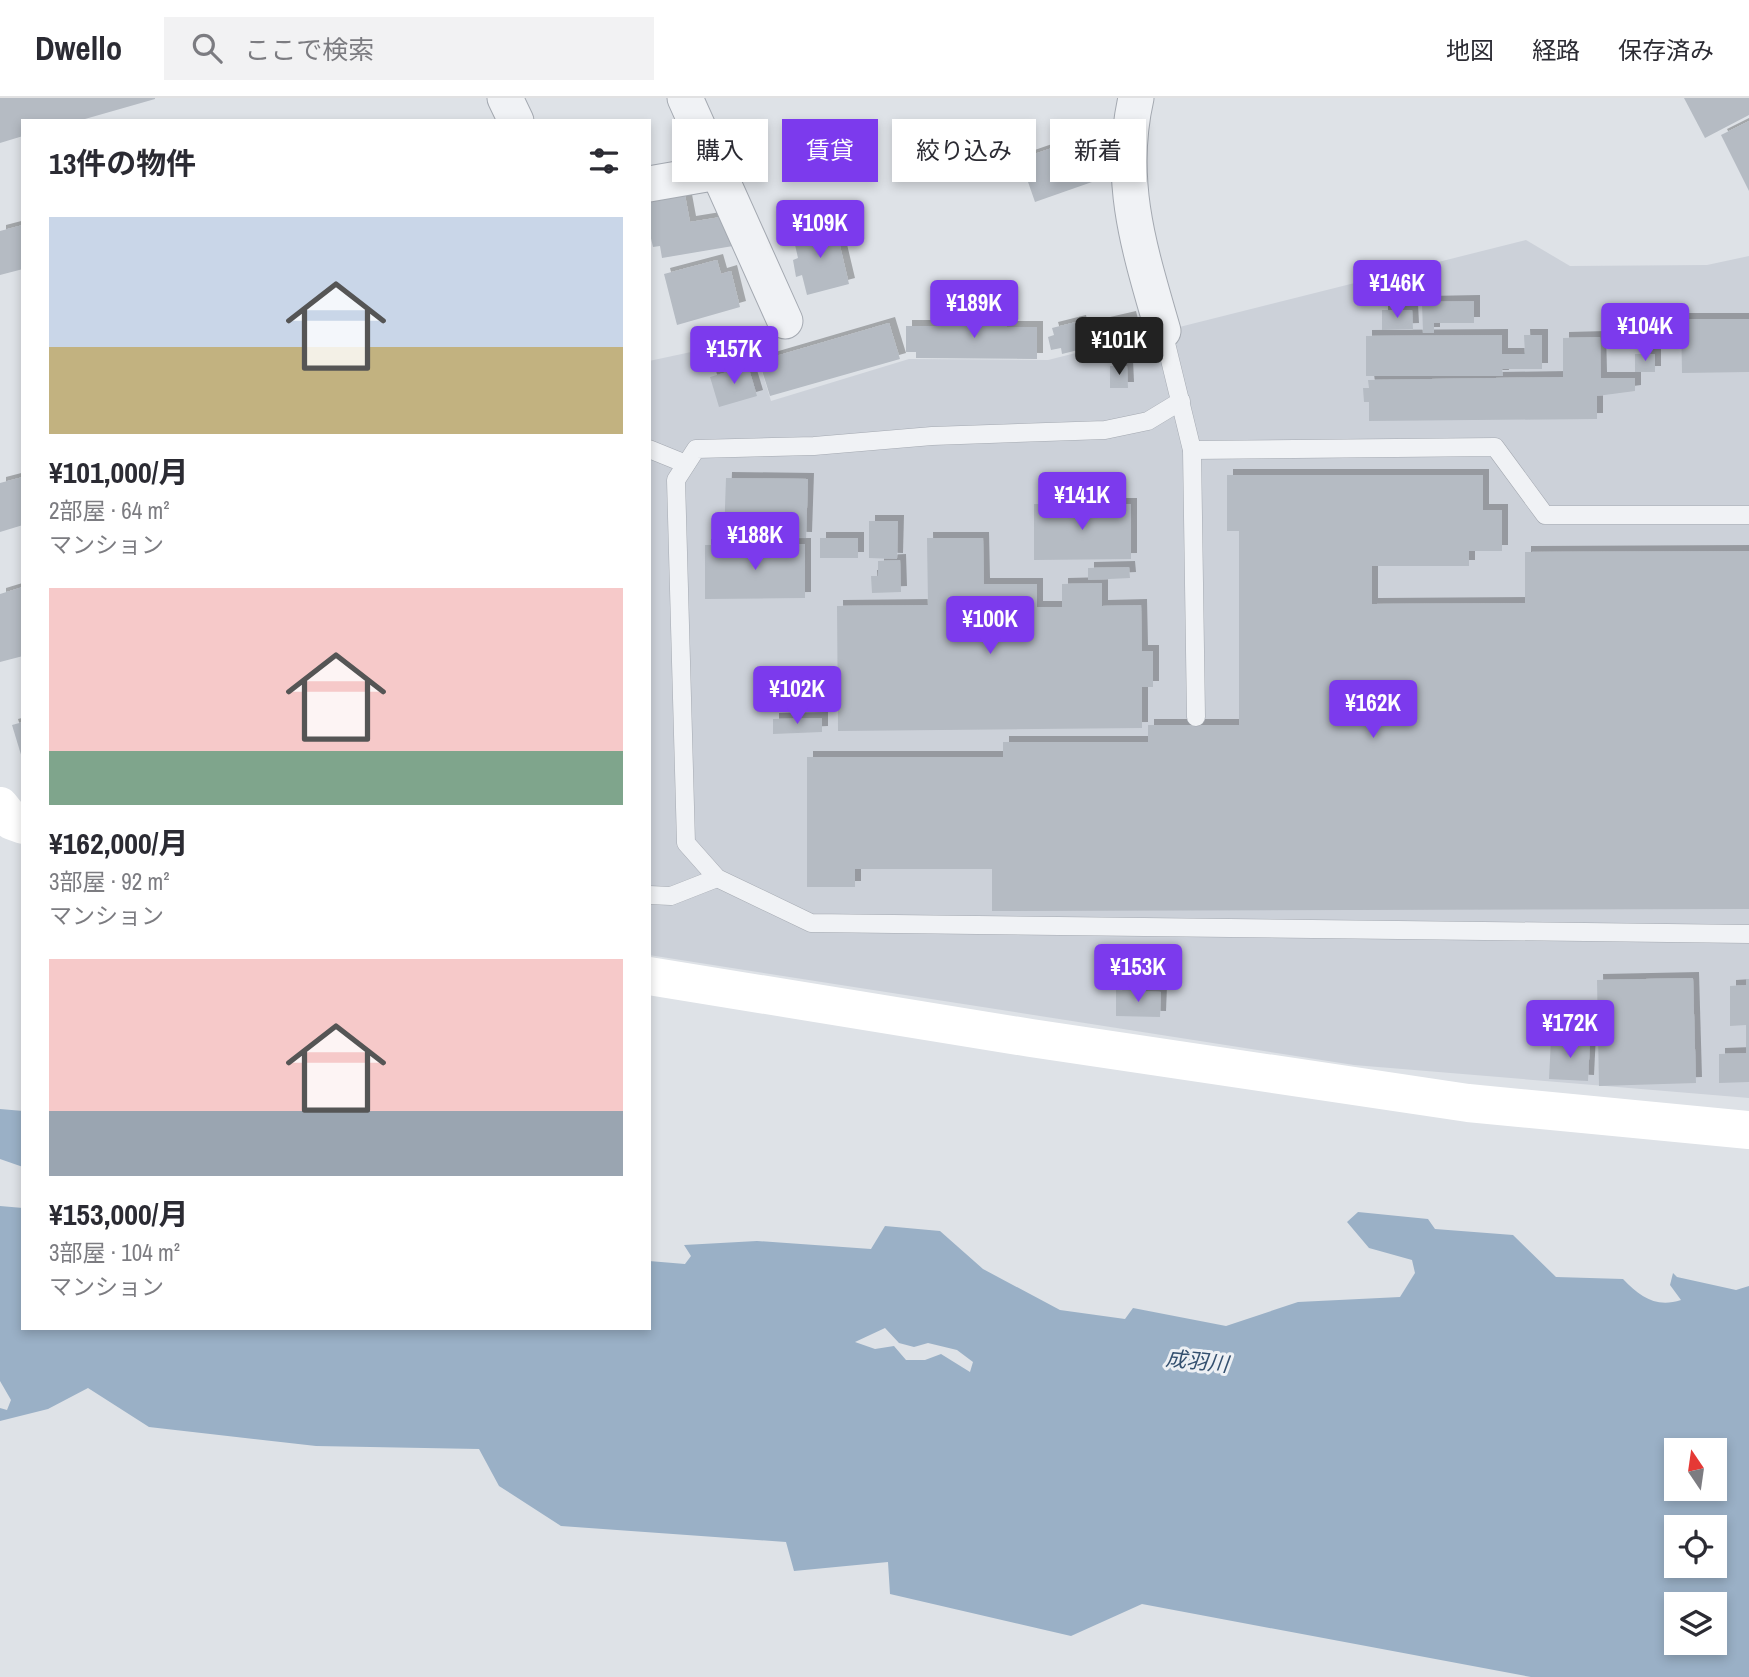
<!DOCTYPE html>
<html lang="ja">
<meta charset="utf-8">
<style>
body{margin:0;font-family:"Archivo Narrow","Noto Sans JP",sans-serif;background:#f2f2f3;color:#2b2b33;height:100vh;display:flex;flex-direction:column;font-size:26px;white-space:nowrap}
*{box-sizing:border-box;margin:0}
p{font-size:23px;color:#7c7c81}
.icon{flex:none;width:38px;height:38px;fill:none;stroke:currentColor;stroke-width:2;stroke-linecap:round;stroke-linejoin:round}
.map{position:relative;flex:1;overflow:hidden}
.panel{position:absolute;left:21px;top:21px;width:630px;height:1211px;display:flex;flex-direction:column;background:#fff;border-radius:0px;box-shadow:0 4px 10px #0003}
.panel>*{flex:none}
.top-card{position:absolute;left:672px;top:21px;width:665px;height:63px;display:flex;gap:14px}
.needle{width:46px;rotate:347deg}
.buttons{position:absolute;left:1664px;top:1340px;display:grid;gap:14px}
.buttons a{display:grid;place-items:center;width:63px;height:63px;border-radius:0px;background:#fff;box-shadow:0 4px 10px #0003;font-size:35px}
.price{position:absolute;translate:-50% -60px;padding:0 16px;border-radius:7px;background:#7c3aed;color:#fff;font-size:23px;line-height:46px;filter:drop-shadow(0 2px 4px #0008)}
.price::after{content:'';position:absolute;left:50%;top:42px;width:21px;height:16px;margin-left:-10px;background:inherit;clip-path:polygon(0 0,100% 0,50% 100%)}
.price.current{background:#222;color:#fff}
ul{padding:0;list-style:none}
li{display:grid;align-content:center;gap:14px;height:371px;padding:0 28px}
li span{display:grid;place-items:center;height:217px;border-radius:0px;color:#555}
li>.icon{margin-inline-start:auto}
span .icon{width:126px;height:126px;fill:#fffc;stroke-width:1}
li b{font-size:30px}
h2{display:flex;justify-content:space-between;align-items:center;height:84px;padding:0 28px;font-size:30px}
.tag{padding:0 24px;border-radius:0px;background:#fff;box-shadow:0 4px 10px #0003;font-size:24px;line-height:63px}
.tag.current{background:#7c3aed;color:#fff}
header{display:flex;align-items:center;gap:42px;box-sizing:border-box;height:98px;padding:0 35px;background:#fff;border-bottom:2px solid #e1e1e2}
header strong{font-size:33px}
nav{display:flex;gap:38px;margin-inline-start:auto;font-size:24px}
.search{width:490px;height:63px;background:#f2f2f3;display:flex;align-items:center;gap:18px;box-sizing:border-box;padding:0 24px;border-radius:0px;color:#7c7c81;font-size:26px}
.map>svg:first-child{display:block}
.built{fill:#ccd1d9}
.water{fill:#9ab0c6;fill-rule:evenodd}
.building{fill:#b5bbc3;filter:url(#shadow)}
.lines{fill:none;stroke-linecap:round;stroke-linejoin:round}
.lane-casing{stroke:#a4a9b1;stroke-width:19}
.street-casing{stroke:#a4a9b1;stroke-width:37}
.lane{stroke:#f0f2f5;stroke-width:18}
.street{stroke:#f0f2f5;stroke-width:35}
.secondary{stroke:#fff;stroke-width:38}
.labels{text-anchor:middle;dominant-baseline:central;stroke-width:6;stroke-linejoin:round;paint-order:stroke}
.water-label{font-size:21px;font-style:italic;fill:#34506f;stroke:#edf0f4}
</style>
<header>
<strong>Dwello</strong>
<div class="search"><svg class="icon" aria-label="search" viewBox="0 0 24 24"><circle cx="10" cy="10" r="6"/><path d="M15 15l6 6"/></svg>ここで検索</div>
<nav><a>地図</a><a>経路</a><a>保存済み</a></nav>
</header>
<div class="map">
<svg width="1749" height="1579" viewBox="0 0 1749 1579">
<defs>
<filter id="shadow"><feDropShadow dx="6" dy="-6" stdDeviation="0" flood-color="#0004"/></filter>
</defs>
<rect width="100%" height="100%" fill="#dee2e7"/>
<path class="built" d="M1526,142L1570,168L1707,167L1749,158V1000L1354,967L649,857V263L752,241L771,303L909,261L1048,262Z"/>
<g class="water">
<path d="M0,1011L23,1013V1069L0,1061Z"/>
<path d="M0,1108L23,1110V1230H649V1163L685,1166L691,1158L684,1147L757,1143L871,1151L885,1128L940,1133L983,1171L1060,1212L1125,1221L1133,1210L1226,1228L1298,1204L1400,1199L1415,1175L1412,1162L1369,1150L1347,1124L1358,1114L1428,1121L1435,1131L1513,1137L1556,1179L1623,1181C1640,1199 1656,1210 1681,1202L1670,1187L1673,1175L1677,1179L1736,1192L1749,1188V1579H1531L1142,1506L1071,1538L890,1496L888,1464L794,1473L786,1444L561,1428L499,1388L479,1351L316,1348L149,1329L88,1290L48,1311L0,1323V1310L7,1312L11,1302L0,1283ZM885,1230L899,1245L914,1249L928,1245L957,1252L973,1264L970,1274L941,1256L925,1262H906L894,1248L875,1251L855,1244ZM1676,1353H1715V1391H1676ZM1676,1430H1715V1468H1676ZM1676,1507H1715V1545H1676Z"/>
</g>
<g class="building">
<path d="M0,0H155V1L78,23H23V38L0,45Z"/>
<path d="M1684,0H1749V17L1705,40Z"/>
<path d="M1749,23V93L1721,37Z"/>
<path d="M1078,41L1092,84L1035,104L1020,61Z"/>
<path d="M685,97L690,124L727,118L733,148L662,160L660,148L653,149L649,132V103Z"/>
<path d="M23,127V171L0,177V133Z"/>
<path d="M835,127L849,186L807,197L802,177L796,179L793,162L798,160L793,138Z"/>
<path d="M717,162L721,176L731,173L740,209L677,227L664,176Z"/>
<path d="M1474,203V225H1434V235H1423L1422,204Z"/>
<path d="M988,211L1007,212V229H1037V261L916,260V254H906V228H988Z"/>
<path d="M1382,212H1412L1413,231L1382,232Z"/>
<path d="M1130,219L1133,231L1095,241L1091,228Z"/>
<path d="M1681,221H1749V274L1682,275Z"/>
<path d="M1080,223L1086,250L1062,256L1061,250L1051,252L1048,239L1054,237L1052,230Z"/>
<path d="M889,225L900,261L770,298L759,263Z"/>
<path d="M1502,237V256H1525L1524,237H1542V271H1502L1503,278H1366V238Z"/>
<path d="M1600,239L1601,280H1635V293L1597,298V321L1369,323V304H1364L1363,290H1369L1368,282L1563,279V240Z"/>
<rect x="1635" y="256" width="20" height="18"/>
<path d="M748,268L757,298L719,309L710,279Z"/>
<path d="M1110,268H1127L1128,290H1110Z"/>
<path d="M1227,377H1483V412H1502V453H1469V468H1372V506L1525,505V454L1749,453V811L992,813V771H855V789H807V659H1003V644H1148V627H1239V433H1227Z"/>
<path d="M23,379V427L0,434V385Z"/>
<path d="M726,380L808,381L806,440L724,438Z"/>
<path d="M1034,406H1131V461L1034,462Z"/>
<path d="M869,423H898L897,461L869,460Z"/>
<rect x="820" y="440" width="38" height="20"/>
<path d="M927,440H983L984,486H1037V509H1062V486L1102,485V508L1141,507L1142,553H1153V589H1142V630L838,633L837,508L928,507Z"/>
<path d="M805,446V500L705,501V447Z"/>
<path d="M900,462L901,494L872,495L871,478H878V463Z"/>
<path d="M1129,469L1130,480L1088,482V470Z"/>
<path d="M23,489V558L0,564V496Z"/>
<path d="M822,620V634L773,636V621Z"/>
<path d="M23,624V660H22L12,627Z"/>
<path d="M1693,880L1696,985L1599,988L1597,882Z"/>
<path d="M1746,881H1749V984L1719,985V956L1746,955V927L1730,928V888L1746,887Z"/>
<path d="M1116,892L1161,894L1160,919L1116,918Z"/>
<path d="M1551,941L1590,942L1588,983L1549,981Z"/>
</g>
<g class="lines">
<defs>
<g id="lane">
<path d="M1163,233L1192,352L1196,619"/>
<path d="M1181,303L1148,323L1105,332L932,338L814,348L696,351L676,382L686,745L717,780L811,825L1749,836"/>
<path d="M649,351L686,366"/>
<path d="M1192,352L1495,349L1545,417H1749"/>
<path d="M649,797L671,798L717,780"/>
</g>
<g id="street">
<path d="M505,0L516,23"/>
<path d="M685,0L785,223"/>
<path d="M1136,0C1117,84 1140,153 1163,233"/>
<path d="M649,86L718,74"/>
</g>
</defs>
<use href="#lane" class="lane-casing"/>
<use href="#street" class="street-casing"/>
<use href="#lane" class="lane"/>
<use href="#street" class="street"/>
<g class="secondary">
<path d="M0,708L12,723L23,727"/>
<path d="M649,878L1031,940L1468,1005L1749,1032"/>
</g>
</g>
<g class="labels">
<g class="water-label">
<text transform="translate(1197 1263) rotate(6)">成羽川</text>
</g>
</g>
</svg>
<div class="buttons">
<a><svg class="needle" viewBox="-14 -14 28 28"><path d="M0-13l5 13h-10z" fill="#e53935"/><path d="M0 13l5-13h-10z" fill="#7c7c81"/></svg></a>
<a><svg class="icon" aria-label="locate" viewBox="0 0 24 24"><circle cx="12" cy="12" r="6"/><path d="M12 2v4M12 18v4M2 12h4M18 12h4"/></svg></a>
<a><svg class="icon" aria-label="layers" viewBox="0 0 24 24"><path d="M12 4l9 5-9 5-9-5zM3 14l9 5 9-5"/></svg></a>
</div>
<b class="price" style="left:820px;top:162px">¥109K</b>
<b class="price" style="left:1397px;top:222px">¥146K</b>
<b class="price" style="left:974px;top:242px">¥189K</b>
<b class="price" style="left:1645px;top:265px">¥104K</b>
<b class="price current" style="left:1119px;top:279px">¥101K</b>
<b class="price" style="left:734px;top:288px">¥157K</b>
<b class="price" style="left:1082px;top:434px">¥141K</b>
<b class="price" style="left:755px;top:474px">¥188K</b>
<b class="price" style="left:990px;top:558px">¥100K</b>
<b class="price" style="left:797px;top:628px">¥102K</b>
<b class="price" style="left:1373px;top:642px">¥162K</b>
<b class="price" style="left:1138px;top:906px">¥153K</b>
<b class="price" style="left:1570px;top:962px">¥172K</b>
<div class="top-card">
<a class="tag">購入</a>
<a class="tag current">賃貸</a>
<a class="tag">絞り込み</a>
<a class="tag">新着</a>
</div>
<section class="panel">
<h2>13件の物件<svg class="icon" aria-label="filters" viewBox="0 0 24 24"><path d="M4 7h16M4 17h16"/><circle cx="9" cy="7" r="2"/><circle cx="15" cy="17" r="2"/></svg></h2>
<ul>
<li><span style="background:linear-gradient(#c9d6e8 60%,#c2b280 0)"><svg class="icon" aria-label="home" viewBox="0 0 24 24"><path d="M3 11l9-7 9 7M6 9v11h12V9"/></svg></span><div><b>¥101,000/月</b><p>2部屋 · 64 m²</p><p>マンション</p></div></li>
<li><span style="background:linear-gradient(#f6c9c9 75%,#7fa58c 0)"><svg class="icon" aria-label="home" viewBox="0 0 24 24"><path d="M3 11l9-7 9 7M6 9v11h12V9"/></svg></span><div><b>¥162,000/月</b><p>3部屋 · 92 m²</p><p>マンション</p></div></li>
<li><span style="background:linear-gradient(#f6c9c9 70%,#9aa5b1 0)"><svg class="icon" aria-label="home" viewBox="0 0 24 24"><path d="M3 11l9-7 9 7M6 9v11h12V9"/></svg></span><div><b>¥153,000/月</b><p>3部屋 · 104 m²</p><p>マンション</p></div></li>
</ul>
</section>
</div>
